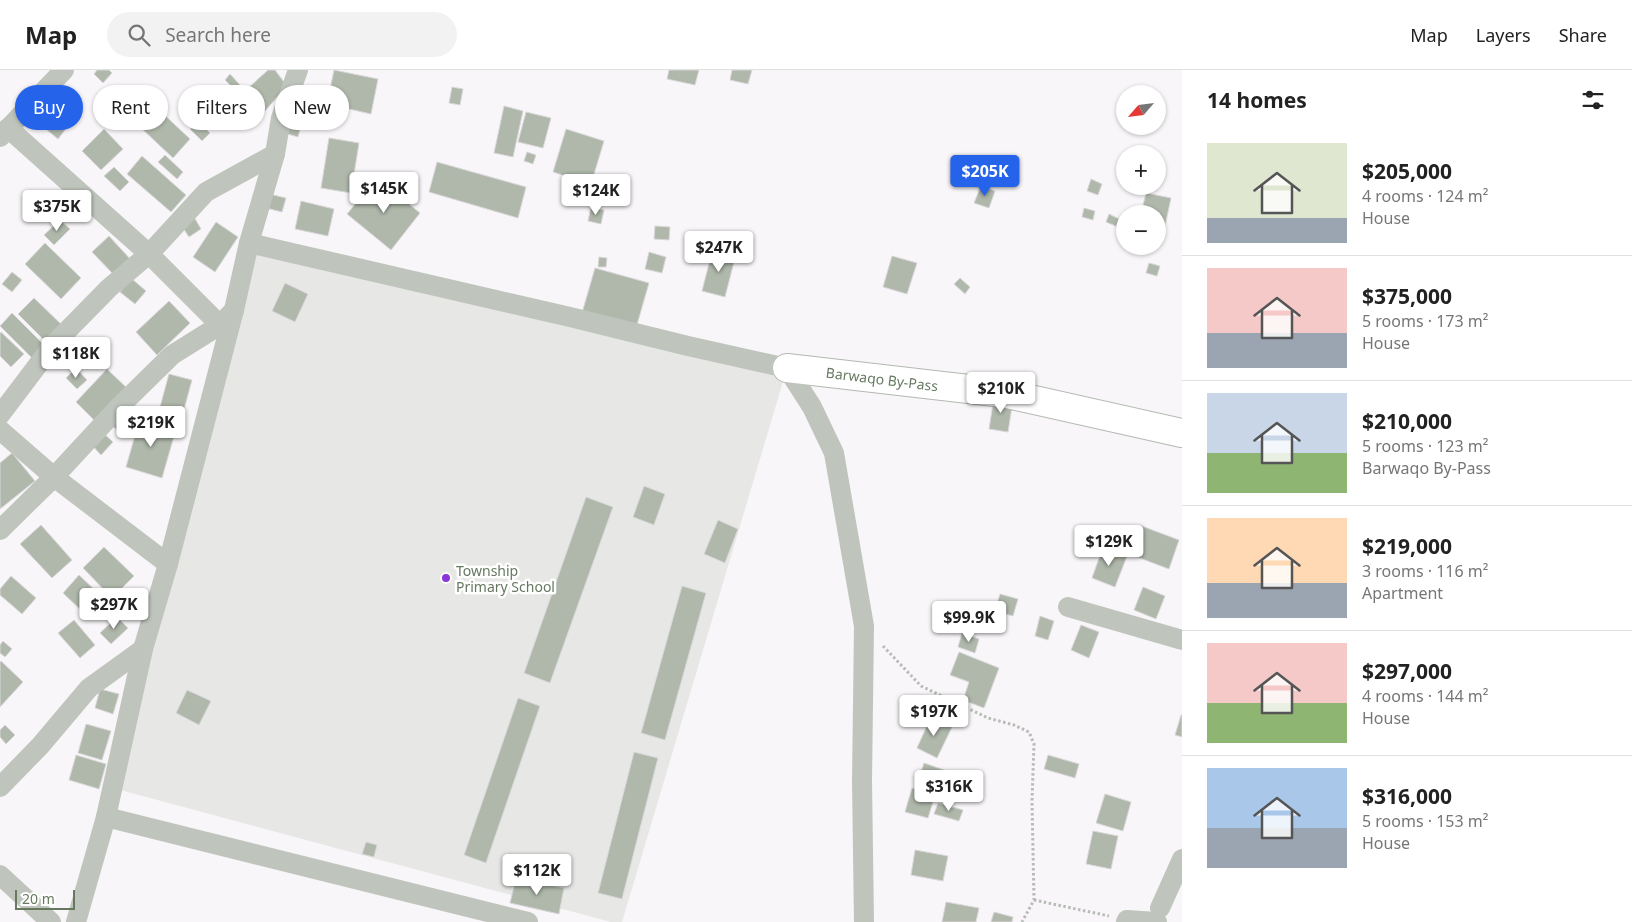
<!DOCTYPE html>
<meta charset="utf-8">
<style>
body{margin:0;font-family:"Noto Sans",sans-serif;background:#f2f2f2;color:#222;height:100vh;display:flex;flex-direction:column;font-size:19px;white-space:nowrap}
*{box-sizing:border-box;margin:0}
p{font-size:16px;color:#767676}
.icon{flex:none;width:28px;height:28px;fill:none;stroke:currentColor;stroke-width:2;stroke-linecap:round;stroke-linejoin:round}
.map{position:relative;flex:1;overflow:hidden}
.drawer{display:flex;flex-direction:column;background:#fff;width:450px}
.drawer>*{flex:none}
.hud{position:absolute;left:15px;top:15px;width:475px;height:45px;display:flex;gap:10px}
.needle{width:32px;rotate:242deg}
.tools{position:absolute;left:1116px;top:15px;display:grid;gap:10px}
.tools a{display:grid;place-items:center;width:50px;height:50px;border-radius:50%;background:#fff;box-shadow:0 1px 4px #0004;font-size:25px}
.scale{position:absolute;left:15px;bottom:12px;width:60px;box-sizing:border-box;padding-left:5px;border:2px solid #667960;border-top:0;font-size:14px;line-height:18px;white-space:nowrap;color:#667960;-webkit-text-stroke:4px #fff;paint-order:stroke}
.price{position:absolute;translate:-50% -42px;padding:0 11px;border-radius:5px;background:#fff;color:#222;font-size:16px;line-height:32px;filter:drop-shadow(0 1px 2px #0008)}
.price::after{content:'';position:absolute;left:50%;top:30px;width:15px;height:11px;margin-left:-8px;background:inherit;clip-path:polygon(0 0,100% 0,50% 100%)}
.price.selected{background:#2563eb;color:#fff}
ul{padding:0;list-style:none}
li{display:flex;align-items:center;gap:15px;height:125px;padding:0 25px}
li+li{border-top:1px solid #e0e0e0}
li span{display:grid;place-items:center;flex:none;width:140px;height:100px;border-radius:0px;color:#555}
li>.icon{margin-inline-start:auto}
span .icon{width:60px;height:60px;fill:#fffc;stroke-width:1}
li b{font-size:21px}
h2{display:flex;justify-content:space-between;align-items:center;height:60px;padding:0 25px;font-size:21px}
.tag{padding:0 18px;border-radius:22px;background:#fff;box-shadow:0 1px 4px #0004;font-size:18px;line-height:45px}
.tag.selected{background:#2563eb;color:#fff}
header{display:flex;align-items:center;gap:30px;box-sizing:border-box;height:70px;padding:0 25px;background:#fff;border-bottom:1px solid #e0e0e0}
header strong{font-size:24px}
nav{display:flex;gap:28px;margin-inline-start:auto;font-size:18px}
.search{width:350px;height:45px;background:#f2f2f2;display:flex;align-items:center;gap:12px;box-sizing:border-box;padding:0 18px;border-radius:28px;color:#767676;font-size:19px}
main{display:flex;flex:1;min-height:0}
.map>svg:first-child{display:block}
.built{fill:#e7e7e6}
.building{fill:#afb8ab;stroke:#dad8da}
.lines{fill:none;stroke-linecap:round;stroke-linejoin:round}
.trunk-casing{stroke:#b3b9b1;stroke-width:30}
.path{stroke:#b7bcb6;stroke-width:3;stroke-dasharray:2.5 2.5;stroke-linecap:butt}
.minor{stroke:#bfc5bd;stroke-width:20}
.trunk{stroke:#fff;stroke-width:28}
.poi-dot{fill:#8c35d9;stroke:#fff;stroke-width:2}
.labels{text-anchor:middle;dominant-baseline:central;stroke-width:5;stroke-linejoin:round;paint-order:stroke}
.street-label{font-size:14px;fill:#667960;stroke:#fff}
.poi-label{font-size:14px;fill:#667960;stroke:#fff;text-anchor:start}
</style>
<header>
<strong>Map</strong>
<div class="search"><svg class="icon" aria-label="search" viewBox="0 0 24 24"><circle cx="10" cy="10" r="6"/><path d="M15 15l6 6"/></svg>Search here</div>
<nav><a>Map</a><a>Layers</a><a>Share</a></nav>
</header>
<main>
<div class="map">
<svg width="1182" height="852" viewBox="0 0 1182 852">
<rect width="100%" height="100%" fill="#f8f6f8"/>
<path class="built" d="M256,164L787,298L622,852H611L113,718Z"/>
<g class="building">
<path d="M97,0H109L112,3L103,13L94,4Z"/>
<path d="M268,0H275L287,16L256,51L236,29Z"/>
<path d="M334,0L378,9L371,44L327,34Z"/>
<path d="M669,0H699L695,15L667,9Z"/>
<path d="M732,0H752L748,14L730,10Z"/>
<path d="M230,4L240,15L235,20L225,10Z"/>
<path d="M452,17L463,19L460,35L449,33Z"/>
<path d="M504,36L523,41L513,87L494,83Z"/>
<path d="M156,37L190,69L173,88L139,56Z"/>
<path d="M526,42L551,48L543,78L518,72Z"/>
<path d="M57,47L68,56L58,69L46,59Z"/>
<path d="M285,47L302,51L298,67L281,62Z"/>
<path d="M198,51L210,63L202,71L190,59Z"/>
<path d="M104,59L123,79L101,100L82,81Z"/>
<path d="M566,59L604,71L591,114L553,102Z"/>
<path d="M329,68L359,73L351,123L321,118Z"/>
<path d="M527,82L536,85L533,94L524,91Z"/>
<path d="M165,85L183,102L177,109L158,92Z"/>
<path d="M142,86L186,125L171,142L127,104Z"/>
<path d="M437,92L526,117L518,148L429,122Z"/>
<path d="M114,97L129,112L120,121L104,106Z"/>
<path d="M377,108L420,143L391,180L347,144Z"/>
<path d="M1091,109L1102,114L1098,125L1087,121Z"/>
<path d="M981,116L995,121L989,138L974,133Z"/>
<path d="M1146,123L1171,128L1161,175H1158V144H1141Z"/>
<path d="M269,124L286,128L282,142L266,138Z"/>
<path d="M301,131L334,139L328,166L295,159Z"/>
<path d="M591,137L604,140L601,154L588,151Z"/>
<path d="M1084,138L1095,141L1093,150L1082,147Z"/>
<path d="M1109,144L1121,150L1118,157L1106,152Z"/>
<path d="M194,147L201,159L189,167L181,155Z"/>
<path d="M60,150L70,159L54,175L44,165Z"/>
<path d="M216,152L238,167L215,202L193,187Z"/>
<path d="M655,156L670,157L669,170L654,169Z"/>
<path d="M109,166L132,191L116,207L92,182Z"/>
<path d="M45,173L81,208L61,229L25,194Z"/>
<path d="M713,178L736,184L725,227L702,221Z"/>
<path d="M649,182L666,187L662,203L645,199Z"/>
<path d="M892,186L917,193L907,224L883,217Z"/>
<path d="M599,187L607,188L606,197H598Z"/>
<path d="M1149,193L1160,196L1157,206L1146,203Z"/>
<path d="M595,198L649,213L636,258L582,243Z"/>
<path d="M12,202L22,210L12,222L2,214Z"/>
<path d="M131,208L146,221L135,234L120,222Z"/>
<path d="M960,208L970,217L965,224L954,214Z"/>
<path d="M285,213L308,224L295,252L272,241Z"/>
<path d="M34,228L66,259L50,276L18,244Z"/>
<path d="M169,231L190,253L157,285L136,262Z"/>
<path d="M12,243L47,278L35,291L0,256Z"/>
<path d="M1,262L24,284L11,297L0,286V263Z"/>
<path d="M72,265L85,280L65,297L52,281Z"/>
<path d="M76,298L87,310L77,319L66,308Z"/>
<path d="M107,299L130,321L98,354L76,332Z"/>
<path d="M169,304L192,310L180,354L157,348Z"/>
<path d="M994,327L1013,330L1008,362L989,359Z"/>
<path d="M119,341L131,353L122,364L109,353Z"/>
<path d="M140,348L176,359L162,408L126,397Z"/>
<path d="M101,361L113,372L101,385L90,373Z"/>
<path d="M12,383L35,411L0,439V393Z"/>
<path d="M644,416L665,424L654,455L633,447Z"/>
<path d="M586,427L613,437L550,613L524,603Z"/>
<path d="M718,450L738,459L725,493L704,484Z"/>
<path d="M41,455L72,490L52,508L20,474Z"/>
<path d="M1139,455L1179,470L1169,499L1129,484Z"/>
<path d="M104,477L134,506L112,528L83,498Z"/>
<path d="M1103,477L1127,486L1115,517L1092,508Z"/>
<path d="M79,505L101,526L85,544L63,523Z"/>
<path d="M11,506L36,528L22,544L0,525V519Z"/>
<path d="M682,516L706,523L665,670L641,663Z"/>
<path d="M1143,517L1165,526L1156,549L1134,540Z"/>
<path d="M1000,524L1018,529L1013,546L995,541Z"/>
<path d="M128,527L143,532L139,547L123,542Z"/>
<path d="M971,534L979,537L974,549L966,545Z"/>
<path d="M1040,546L1054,551L1048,570L1035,566Z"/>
<path d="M117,547L128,558L111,574L100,563Z"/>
<path d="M74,550L95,575L80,588L58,563Z"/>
<path d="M1081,555L1099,562L1089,588L1071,580Z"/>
<path d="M962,563L979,569L975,583L958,577Z"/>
<path d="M3,571L12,579L5,587L0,583V575Z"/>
<path d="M959,582L999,598L984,638L963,630L969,612L950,605Z"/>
<path d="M1,591L23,612L0,637V592Z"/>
<path d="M100,619L119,624L113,644L95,638Z"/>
<path d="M187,620L211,631L199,655L176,643Z"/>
<path d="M518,628L540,636L486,793L464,785Z"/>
<path d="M1181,645H1182V667L1175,665Z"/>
<path d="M931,647L952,657L937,688L917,678Z"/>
<path d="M86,654L111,661L102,690L78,683Z"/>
<path d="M5,655L15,665L6,674L0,667V660Z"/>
<path d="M634,682L658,688L622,829L598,823Z"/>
<path d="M76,685L106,694L99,719L69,710Z"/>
<path d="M1048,685L1079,694L1075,708L1044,699Z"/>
<path d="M924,693L961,706L955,724L918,711Z"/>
<path d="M912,718L935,725L928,748L905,742Z"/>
<path d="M1105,724L1131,732L1123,761L1096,753Z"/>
<path d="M938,733L963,740L959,751L934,744Z"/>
<path d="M1093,761L1118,766L1111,799L1086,794Z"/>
<path d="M366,772L377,775L374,787L362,784Z"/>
<path d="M915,780L948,786L943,811L911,805Z"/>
<path d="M516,808L564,818L559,844L510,833Z"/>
<path d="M946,832L979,838L976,852H942Z"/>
<path d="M994,842L1013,847L1012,852H991Z"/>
</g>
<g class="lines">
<defs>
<path id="trunk" d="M787,298L1003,323L1182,363"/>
</defs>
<use href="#trunk" class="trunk-casing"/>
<g class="path">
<path d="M883,576L921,616L988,648L1014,655L1029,662L1034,674L1032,731L1034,830L1022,852"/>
<path d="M1034,830L1109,846"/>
</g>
<g class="minor">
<path d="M8,58L149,184L220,255"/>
<path d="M0,67L64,0"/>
<path d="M249,173L570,247L688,276L787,298L812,337L834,383L864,556L862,711L864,852"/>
<path d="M0,345L53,275L109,218L149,184L206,122L275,84"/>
<path d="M0,360L54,407L168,494"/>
<path d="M0,460L54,407L116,340L172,285L220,255L234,240"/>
<path d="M1068,537L1182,570"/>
<path d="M0,717L40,676L89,618L143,579"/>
<path d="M106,747L528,852"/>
<path d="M0,805L51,852"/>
<path d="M1160,838L1182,789"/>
<path d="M76,852L106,747L143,579L168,494L234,240L249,173L275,84L281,48L298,0"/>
<path d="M1126,852L1127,850L1157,852"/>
</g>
<use href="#trunk" class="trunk"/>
</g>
<circle class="poi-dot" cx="446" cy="508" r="5"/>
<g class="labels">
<g class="street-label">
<text transform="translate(882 309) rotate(7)">Barwaqo By-Pass</text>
</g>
<g class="poi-label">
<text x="456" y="500">Township<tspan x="456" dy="16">Primary School</tspan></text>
</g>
</g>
</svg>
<div class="tools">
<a><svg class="needle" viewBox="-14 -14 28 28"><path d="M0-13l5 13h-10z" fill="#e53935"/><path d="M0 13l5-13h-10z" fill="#767676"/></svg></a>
<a>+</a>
<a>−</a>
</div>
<div class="scale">20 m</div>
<b class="price selected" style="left:985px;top:127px">$205K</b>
<b class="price" style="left:384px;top:144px">$145K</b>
<b class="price" style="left:596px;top:146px">$124K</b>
<b class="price" style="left:57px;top:162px">$375K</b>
<b class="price" style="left:719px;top:203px">$247K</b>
<b class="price" style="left:76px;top:309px">$118K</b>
<b class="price" style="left:1001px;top:344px">$210K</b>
<b class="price" style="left:151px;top:378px">$219K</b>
<b class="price" style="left:1109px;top:497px">$129K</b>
<b class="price" style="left:114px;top:560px">$297K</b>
<b class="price" style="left:969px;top:573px">$99.9K</b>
<b class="price" style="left:934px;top:667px">$197K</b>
<b class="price" style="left:949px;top:742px">$316K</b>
<b class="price" style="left:537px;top:826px">$112K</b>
<div class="hud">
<a class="tag selected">Buy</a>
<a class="tag">Rent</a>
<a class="tag">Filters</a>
<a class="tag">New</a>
</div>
</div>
<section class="drawer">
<h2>14 homes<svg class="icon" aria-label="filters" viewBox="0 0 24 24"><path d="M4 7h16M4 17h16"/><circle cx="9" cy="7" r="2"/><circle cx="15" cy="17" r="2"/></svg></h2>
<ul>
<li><span style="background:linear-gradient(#dfe7d0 75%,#9aa5b1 0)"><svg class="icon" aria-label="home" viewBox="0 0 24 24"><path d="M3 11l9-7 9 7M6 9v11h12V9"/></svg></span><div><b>$205,000</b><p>4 rooms · 124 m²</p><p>House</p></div></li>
<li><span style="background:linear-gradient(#f6c9c9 65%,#9aa5b1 0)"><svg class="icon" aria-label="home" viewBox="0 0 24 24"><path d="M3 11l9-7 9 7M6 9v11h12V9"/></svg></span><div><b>$375,000</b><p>5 rooms · 173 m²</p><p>House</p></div></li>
<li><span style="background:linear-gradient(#c9d6e8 60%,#8fb573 0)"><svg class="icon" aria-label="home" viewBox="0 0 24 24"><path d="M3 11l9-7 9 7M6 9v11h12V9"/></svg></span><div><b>$210,000</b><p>5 rooms · 123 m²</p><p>Barwaqo By-Pass</p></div></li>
<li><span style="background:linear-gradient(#ffd9b3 65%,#9aa5b1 0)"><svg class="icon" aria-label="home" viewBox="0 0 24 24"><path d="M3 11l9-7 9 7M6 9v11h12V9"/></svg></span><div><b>$219,000</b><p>3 rooms · 116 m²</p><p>Apartment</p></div></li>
<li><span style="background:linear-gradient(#f6c9c9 60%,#8fb573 0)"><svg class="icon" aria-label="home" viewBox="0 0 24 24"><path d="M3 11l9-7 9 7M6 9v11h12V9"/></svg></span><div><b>$297,000</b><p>4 rooms · 144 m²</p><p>House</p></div></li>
<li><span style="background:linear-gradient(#a9c7e8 60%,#9aa5b1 0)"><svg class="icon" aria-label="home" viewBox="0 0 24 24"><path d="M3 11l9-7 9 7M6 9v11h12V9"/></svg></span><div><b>$316,000</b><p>5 rooms · 153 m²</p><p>House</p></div></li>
</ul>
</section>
</main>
